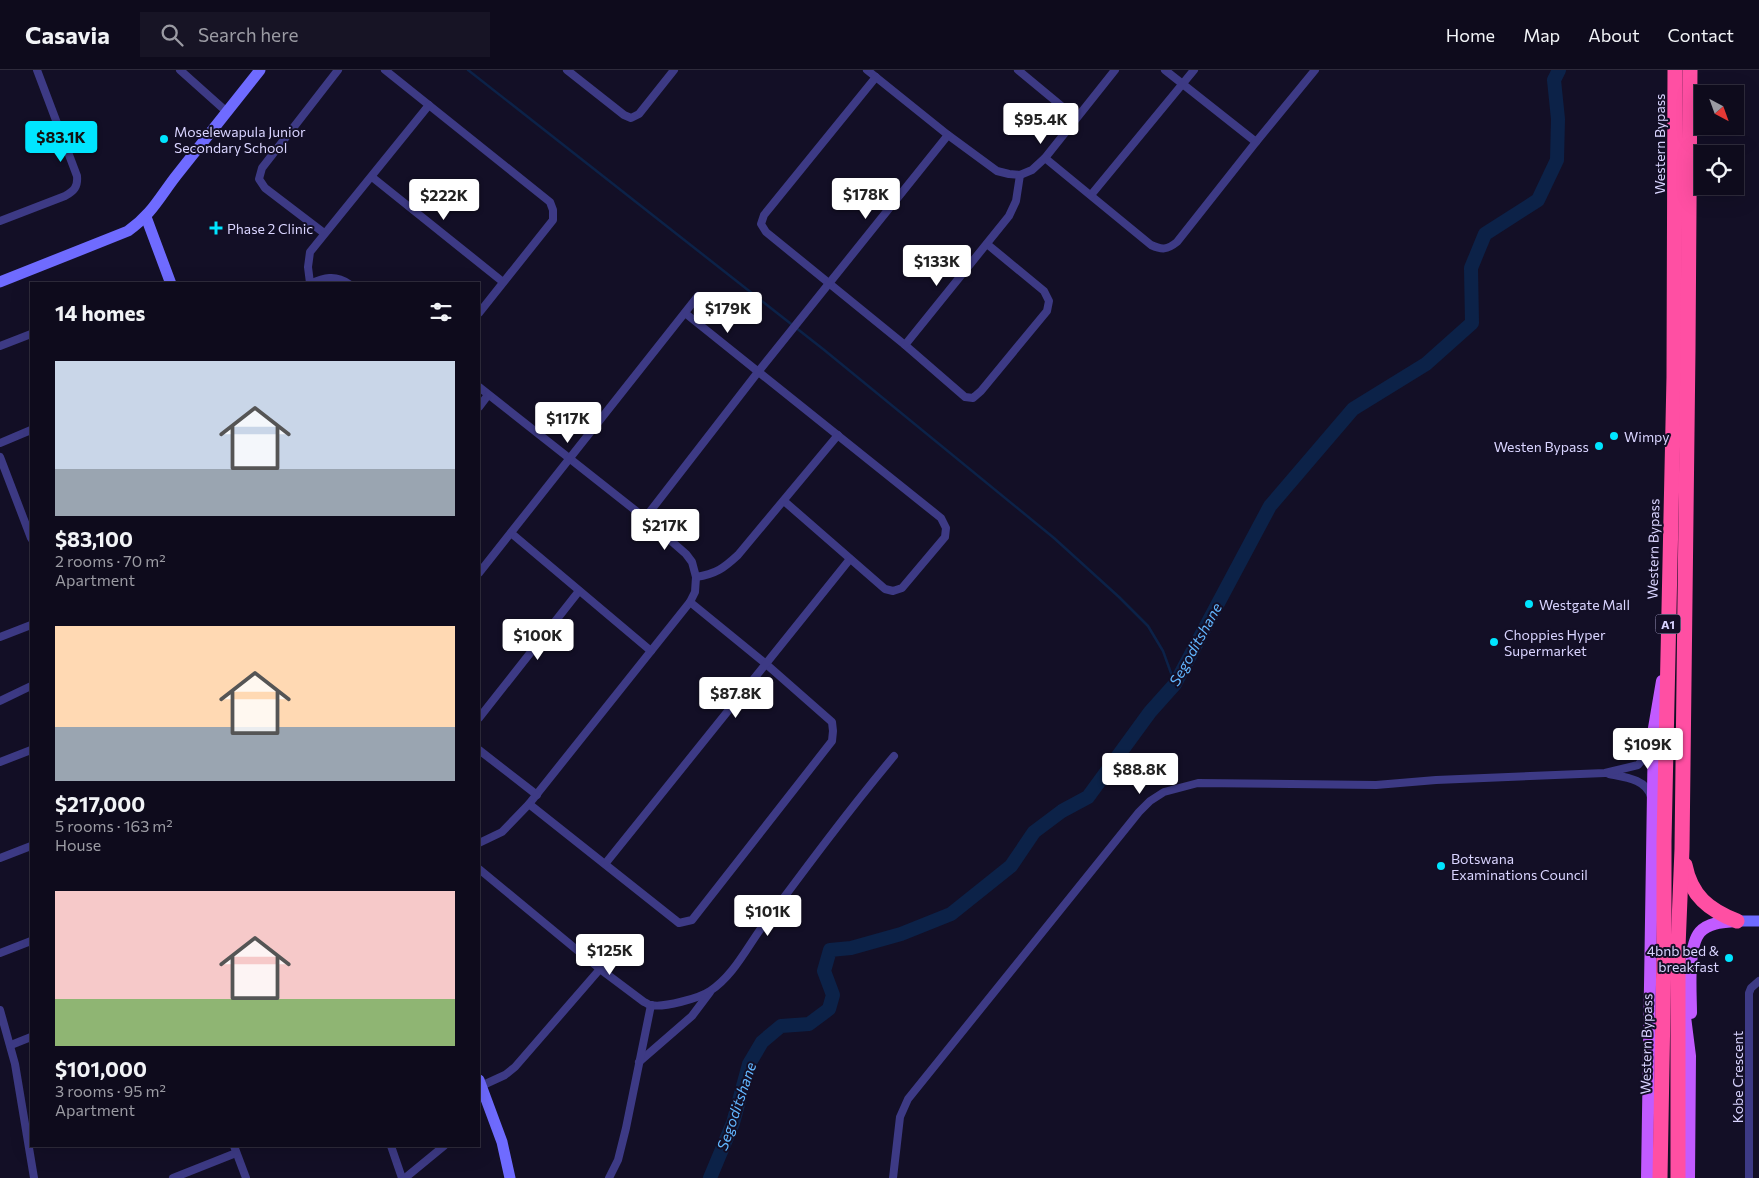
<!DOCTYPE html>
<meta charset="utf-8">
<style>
body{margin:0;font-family:Commissioner,sans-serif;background:#171425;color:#f1f3f6;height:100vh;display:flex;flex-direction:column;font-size:19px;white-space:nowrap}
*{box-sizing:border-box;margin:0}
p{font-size:16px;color:#9b9ba3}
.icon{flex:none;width:28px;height:28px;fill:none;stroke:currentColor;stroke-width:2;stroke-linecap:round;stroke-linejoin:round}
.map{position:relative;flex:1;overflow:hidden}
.panel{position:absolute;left:30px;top:212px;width:450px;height:865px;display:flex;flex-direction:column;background:#0e0b1c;border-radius:0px;box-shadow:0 5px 20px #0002,0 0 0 1px #2e2b3b}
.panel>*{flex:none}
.needle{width:32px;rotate:139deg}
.tools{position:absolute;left:1694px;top:15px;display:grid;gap:10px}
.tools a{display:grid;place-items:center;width:50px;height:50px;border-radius:0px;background:#0e0b1c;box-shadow:0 5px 20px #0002,0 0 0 1px #2e2b3b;font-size:25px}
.price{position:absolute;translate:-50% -42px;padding:0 11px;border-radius:5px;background:#fff;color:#222;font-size:16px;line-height:32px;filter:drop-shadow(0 1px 2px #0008)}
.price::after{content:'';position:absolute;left:50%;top:30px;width:15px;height:11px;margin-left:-8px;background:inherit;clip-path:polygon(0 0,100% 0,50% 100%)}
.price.active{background:#00e5ff;color:#111}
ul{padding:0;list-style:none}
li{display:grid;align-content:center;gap:10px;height:265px;padding:0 25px}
li span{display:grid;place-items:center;height:155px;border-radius:0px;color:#555}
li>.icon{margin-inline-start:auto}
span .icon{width:90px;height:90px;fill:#fffc;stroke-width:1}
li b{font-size:21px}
h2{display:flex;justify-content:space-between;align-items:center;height:60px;padding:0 25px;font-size:21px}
header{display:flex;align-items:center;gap:30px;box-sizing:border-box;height:70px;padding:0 25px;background:#0e0b1c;border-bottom:1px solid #2e2b3b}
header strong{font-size:24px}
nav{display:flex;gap:28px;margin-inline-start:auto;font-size:18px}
.search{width:350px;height:45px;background:#171425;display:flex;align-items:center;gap:12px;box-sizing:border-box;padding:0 18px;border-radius:0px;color:#9b9ba3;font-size:19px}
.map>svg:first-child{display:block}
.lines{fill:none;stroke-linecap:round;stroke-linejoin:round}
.stream{stroke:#0c2248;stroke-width:2.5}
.river{stroke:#0c2248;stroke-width:14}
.street{stroke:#3d3a85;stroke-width:8}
.secondary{stroke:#6f6bff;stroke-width:11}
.primary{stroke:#c25bff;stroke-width:12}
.highway{stroke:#ff4fa3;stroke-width:15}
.poi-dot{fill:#00e5ff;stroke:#130f26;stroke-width:2}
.labels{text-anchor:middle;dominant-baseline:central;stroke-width:4;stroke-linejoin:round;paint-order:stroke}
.shield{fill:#130f26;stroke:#9e99be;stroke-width:1}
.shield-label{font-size:12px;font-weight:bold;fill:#d9d4ff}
.poi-label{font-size:14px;fill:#d9d4ff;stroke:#130f26;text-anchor:start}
.street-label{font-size:14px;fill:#d9d4ff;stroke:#130f26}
.water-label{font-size:15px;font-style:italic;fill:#62b6ff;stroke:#130f26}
</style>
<header>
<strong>Casavia</strong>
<div class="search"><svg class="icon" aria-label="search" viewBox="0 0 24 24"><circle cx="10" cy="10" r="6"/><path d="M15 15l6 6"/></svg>Search here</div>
<nav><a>Home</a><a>Map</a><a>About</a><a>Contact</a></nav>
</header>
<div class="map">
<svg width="1759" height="1108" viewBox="0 0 1759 1108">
<rect width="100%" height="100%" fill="#130f26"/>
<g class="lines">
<path class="stream" d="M468,0L823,279L1054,468L1119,527L1148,556L1163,581L1175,614"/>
<path class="river" d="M710,1108L733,1053L749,994L762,972L781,956L809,954L829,939L833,925L824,901L830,880L851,878L901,864L951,844L1011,796L1034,762L1062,741L1088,727L1150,642L1175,614L1270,436L1353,339L1426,294L1472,253L1471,198L1485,164L1538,130L1557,90L1558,49L1554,10L1559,0"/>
<g class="street">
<path d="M180,0L227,42"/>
<path d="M385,0L550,132L553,140V150L479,243"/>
<path d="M567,0L624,45L631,48L639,44L674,0"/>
<path d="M867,0L948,65L997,101L1009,104L1020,105L1032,100L1045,88L1115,0"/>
<path d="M1018,0L1076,48"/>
<path d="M1165,0L1256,72"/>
<path d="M876,7L764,145L761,154L766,162L905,275L965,327L973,328L981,321L1047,241L1049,231L1044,221L987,174"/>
<path d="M1045,88L1151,175C1162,180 1167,180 1177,172L1256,72L1315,0"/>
<path d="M372,107L503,212"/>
<path d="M1091,125L1194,0"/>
<path d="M0,151L65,126C74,121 78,117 77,106L37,0"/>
<path d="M324,163L265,118L259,109L262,98L338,0"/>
<path d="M310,213L308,197L310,182L429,35"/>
<path d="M309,214C324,208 335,204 349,214"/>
<path d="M685,243L941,448L946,458L945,467L902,518L893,521L885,519L784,431"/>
<path d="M905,275L1009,146L1016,131L1020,105"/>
<path d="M0,276L31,264"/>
<path d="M479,317L645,448L686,484L692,492L696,507L695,522L690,532L529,734L502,762L479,773"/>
<path d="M479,337L488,325"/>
<path d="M0,373L31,360"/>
<path d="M0,387L31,468"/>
<path d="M645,448L758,302L948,65"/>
<path d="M511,463L651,581"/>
<path d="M479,503L698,226"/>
<path d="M696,507C716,504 724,498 738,485L838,365"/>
<path d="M0,567L31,555"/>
<path d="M0,631L31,616"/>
<path d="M479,648L579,521"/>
<path d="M479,680L537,725"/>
<path d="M0,692L31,680"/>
<path d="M1609,704C1624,707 1647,709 1651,727"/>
<path d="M529,734L679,853L692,850L832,671L833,661L832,652L766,594L690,532"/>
<path d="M0,788L31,776"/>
<path d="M605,794L850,489"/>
<path d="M479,799L600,899L515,997L505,1005L481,1016"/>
<path d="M0,883L31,871"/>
<path d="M600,899L644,932C647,933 649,935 651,935C663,938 700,928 710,921C733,906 746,879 762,857C805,799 848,741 894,686"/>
<path d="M0,940L15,994L34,1108"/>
<path d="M11,975L31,967"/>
<path d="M639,992L692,946L710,922"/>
<path d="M234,1076L246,1108"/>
<path d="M391,1076L402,1108"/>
<path d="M173,1108L236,1083"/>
<path d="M405,1108L444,1076"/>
<path d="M609,1108L618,1090L626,1058L651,935"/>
<path d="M893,1108L900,1047L908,1029L1139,742L1150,731L1164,722L1198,713L1376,715L1436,710L1605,703L1638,695L1649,682L1651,675"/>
<path d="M1749,1108V923L1751,918L1759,911"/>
</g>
<g class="secondary">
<path d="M146,147L171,214"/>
<path d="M0,212L128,161C152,144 159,128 176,106C204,71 232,35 260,0"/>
<path d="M1737,851H1759"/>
<path d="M479,1010L502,1072L510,1108"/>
</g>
<g class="primary">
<path d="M1683,931L1690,986L1689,1108"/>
<path d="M1691,943C1691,923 1687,877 1700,862C1709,852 1725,852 1737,851"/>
<path d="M1647,1108L1654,658L1662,611"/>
</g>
<g class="highway">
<path d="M1685,795C1691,826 1709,840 1737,851"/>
<path d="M1660,1108L1664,881V771L1674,307L1675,0"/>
<path d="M1678,1108V877L1682,779L1688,279L1690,0"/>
</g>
</g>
<g class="poi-dot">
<circle cx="164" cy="69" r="5"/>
<path d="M213.5 150.5h5v5h5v5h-5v5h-5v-5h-5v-5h5z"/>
<circle cx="1614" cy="366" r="5"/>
<circle cx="1599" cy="376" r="5"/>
<circle cx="1529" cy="534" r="5"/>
<circle cx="1494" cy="572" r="5"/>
<circle cx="1441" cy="796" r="5"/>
<circle cx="1729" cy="888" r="5"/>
</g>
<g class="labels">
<rect class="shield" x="1655.5" y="544.5" width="25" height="19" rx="4"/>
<g class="shield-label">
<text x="1668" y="554">A1</text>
</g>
<g class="poi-label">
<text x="174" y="61">Moselewapula Junior<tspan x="174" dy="16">Secondary School</tspan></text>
<text x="227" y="158">Phase 2 Clinic</text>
<text x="1624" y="366">Wimpy</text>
<text x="1589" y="376" text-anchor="end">Westen Bypass</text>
<text x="1539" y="534">Westgate Mall</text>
<text x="1504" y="564">Choppies Hyper<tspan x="1504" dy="16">Supermarket</tspan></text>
<text x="1451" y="788">Botswana<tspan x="1451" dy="16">Examinations Council</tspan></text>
<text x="1719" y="880" text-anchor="end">4bnb bed &amp;<tspan x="1719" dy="16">breakfast</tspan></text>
</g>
<g class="street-label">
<text transform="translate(1659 74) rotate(-90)">Western Bypass</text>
<text transform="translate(1653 479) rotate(-89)">Western Bypass</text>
<text transform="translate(1646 974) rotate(-89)">Western Bypass</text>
<text transform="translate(1737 1007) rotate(-90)">Kobe Crescent</text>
</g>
<g class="water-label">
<text transform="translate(1195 574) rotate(-61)">Segoditshane</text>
<text transform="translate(736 1036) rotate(-71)">Segoditshane</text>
</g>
</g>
</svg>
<div class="tools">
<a><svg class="needle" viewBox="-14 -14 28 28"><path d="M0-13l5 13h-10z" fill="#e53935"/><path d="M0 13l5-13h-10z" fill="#9b9ba3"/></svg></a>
<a><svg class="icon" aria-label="locate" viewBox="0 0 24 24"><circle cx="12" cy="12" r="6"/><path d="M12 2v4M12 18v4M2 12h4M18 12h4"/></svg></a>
</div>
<b class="price" style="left:1041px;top:75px">$95.4K</b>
<b class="price active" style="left:61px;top:93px">$83.1K</b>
<b class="price" style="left:866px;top:150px">$178K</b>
<b class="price" style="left:444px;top:151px">$222K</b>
<b class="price" style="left:937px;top:217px">$133K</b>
<b class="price" style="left:728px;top:264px">$179K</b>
<b class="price" style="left:568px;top:374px">$117K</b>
<b class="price" style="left:665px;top:481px">$217K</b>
<b class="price" style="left:538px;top:591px">$100K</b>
<b class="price" style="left:736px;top:649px">$87.8K</b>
<b class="price" style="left:1648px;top:700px">$109K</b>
<b class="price" style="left:1140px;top:725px">$88.8K</b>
<b class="price" style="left:768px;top:867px">$101K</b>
<b class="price" style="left:610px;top:906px">$125K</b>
<section class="panel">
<h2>14 homes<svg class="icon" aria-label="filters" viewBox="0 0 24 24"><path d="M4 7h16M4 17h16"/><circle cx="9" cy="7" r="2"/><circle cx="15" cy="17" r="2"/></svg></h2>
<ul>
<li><span style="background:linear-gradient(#c9d6e8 70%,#9aa5b1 0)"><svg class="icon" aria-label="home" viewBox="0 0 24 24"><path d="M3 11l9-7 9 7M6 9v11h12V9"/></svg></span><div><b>$83,100</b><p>2 rooms · 70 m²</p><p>Apartment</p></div></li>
<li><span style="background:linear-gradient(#ffd9b3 65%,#9aa5b1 0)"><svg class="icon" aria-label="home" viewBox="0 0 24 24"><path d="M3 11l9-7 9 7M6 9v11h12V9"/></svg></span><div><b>$217,000</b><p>5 rooms · 163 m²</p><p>House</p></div></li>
<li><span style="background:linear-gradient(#f6c9c9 70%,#8fb573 0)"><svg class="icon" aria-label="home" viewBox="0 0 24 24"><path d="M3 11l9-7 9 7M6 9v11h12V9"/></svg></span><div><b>$101,000</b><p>3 rooms · 95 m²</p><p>Apartment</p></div></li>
</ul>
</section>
</div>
